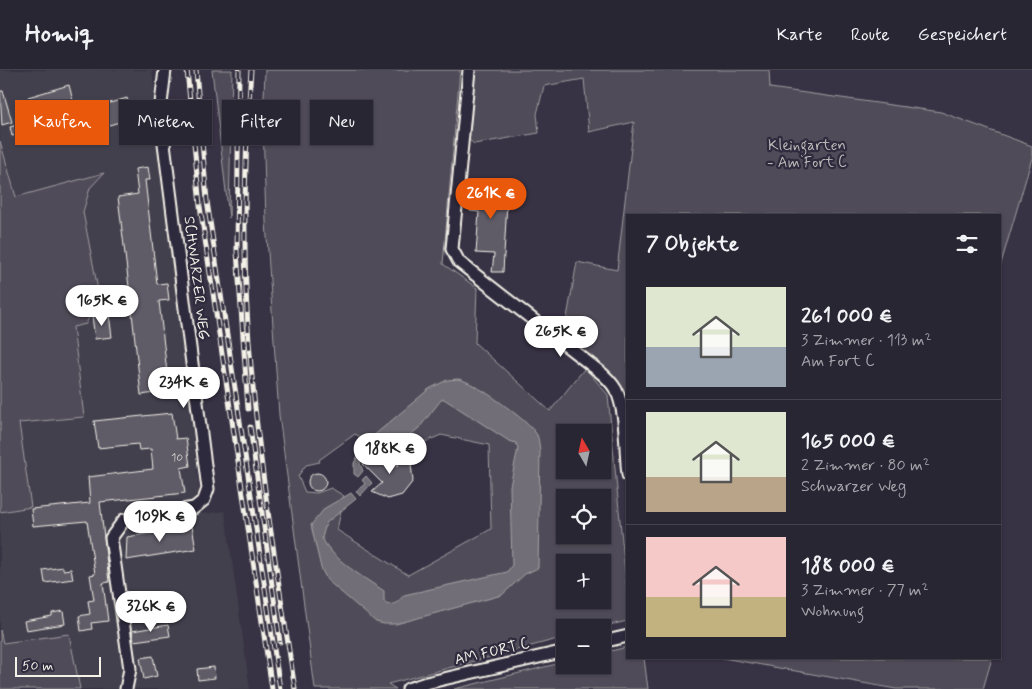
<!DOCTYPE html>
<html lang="de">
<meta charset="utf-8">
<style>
body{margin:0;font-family:Mynerve,sans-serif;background:#35323f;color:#f1f3f6;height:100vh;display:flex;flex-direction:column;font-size:19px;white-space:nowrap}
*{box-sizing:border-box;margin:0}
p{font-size:16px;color:#a5a5ac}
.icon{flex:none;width:28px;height:28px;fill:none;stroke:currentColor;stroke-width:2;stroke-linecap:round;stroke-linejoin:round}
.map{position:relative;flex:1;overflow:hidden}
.drawer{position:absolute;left:626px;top:144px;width:375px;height:445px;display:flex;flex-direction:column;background:#292633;border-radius:0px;box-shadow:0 1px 4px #0004,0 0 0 1px #45434e}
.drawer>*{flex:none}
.hud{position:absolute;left:15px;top:30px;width:475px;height:45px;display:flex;gap:10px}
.needle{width:32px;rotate:351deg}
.tools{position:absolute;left:556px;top:354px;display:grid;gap:10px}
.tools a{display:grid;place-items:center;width:55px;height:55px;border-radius:0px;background:#292633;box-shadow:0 1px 4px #0004,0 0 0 1px #45434e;font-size:25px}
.scale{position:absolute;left:15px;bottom:12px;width:86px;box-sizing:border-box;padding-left:5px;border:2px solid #f4f1e8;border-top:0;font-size:14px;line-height:18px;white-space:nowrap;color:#f4f1e8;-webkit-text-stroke:4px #2f2a3d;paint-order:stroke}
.price{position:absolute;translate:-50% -42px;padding:0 11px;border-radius:18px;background:#fff;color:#222;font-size:16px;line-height:32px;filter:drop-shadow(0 1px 2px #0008)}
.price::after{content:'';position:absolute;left:50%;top:30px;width:15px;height:11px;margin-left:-8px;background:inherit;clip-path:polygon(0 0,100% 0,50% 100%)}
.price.selected{background:#ea580c;color:#fff}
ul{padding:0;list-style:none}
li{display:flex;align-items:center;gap:15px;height:125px;padding:0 20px}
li+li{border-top:1px solid #45434e}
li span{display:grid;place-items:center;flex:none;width:140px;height:100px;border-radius:0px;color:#555}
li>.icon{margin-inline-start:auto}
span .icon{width:60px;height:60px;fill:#fffc;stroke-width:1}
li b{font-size:21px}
h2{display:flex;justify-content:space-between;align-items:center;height:60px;padding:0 20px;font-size:21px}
.pill{padding:0 18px;border-radius:0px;background:#292633;box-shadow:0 1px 4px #0004,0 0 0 1px #45434e;font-size:18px;line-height:45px}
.pill.selected{background:#ea580c;color:#fff}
header{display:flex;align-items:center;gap:30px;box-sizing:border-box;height:70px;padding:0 25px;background:#292633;border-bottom:1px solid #45434e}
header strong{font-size:24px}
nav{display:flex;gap:28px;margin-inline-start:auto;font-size:18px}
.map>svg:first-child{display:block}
.built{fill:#433f4e}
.green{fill:#504b59;stroke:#a29ea0;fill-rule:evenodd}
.water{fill:#726e77;stroke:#a6a2a4}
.building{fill:#5f5c67;stroke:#f4f1e8}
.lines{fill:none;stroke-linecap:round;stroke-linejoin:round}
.street-casing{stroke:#f4f1e8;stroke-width:15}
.street{stroke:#2f2a3d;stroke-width:11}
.rail-casing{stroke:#f4f1e8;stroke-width:5}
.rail{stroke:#2f2a3d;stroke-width:3;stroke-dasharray:9;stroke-linecap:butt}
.labels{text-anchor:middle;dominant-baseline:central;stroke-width:4.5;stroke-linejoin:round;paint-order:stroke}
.number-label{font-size:12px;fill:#cfccc8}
.park-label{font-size:15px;fill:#bbb7b6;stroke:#2f2a3d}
.street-label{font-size:15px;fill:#f4f1e8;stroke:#2f2a3d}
</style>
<header>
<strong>Homiq</strong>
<nav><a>Karte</a><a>Route</a><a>Gespeichert</a></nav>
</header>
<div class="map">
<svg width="1032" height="619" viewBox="0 0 1032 619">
<rect width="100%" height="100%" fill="#373244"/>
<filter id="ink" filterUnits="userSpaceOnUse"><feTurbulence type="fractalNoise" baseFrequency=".02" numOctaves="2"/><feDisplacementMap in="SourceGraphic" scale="10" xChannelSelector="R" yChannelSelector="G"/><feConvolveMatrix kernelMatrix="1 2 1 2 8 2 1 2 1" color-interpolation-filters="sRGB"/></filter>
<g filter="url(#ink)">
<path class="built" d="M0,0H152L202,444L225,441L250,619H80L69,564L2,573L0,560V442L31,437L19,353L84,347L73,256L99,225L83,142L90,118L103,104L16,127L0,71Z"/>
<g class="green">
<path d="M212,0H232L229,148Z"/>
<path d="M265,0H460L443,194L477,218L475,273L550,341L585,298L608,325L627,523V551L602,557L565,558V567L388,614L396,619H315L279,345L266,152L263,53ZM565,362H602V400H565ZM355,364L395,385L441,365L489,375L491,459L408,505L337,460L344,426L331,418L317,423L305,422L298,406L306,395L320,392L319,390ZM565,428H602V465H565ZM565,492H602V530H565Z"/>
<path d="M473,0H769L770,18L941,42L1032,76V88L1000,197V145H628L627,365L626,338L621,315L564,264L577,192L617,200L634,52L589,62L584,9L544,16L537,44L539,63L474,74L468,69Z"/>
<path d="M0,71L16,127L104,103L90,118L83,142L99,225L86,254L73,257L84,347L19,353L31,437L0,442Z"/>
<path d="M0,560L3,573L69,564L80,619H0Z"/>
<path d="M627,577L628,588H644L648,619H454L565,592V595H602L603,583Z"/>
<path d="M723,588H992L983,619H896Z"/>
</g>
<g class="water">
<path d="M458,309C474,311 529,351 537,365C539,369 539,375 540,380L538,498L525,504L502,525L396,554H384L376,552L327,510L321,498L311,455L325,438L351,423L356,429L326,453L322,468C333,490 363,507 384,521V530L386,534C395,536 399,531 404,525L507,502L512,495L510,416L518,378L516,373L509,371L444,329L441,330L419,358L397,375H374L360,393L363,401L358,407L354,404V393L365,373L429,319L447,310Z"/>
<path d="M366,406L372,413L360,426L356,421L365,414L362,410Z"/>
</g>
<g class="building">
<path d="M69,15L76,43L127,28L133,48L72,66L68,52L12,66L10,57L35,50L28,27Z"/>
<path d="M0,21H3L12,52L2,55Z"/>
<path d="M148,97L150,110H145L157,214L167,213L169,230L159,231L169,321L141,325L131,234L120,235L118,218L129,217L118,127L138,124L135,99Z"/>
<path d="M481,113L508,115L503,202H492L494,184L476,183L479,142L470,141L471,114Z"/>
<path d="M109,244L112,267L95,269L92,246Z"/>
<path d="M172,343L176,369L186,368L190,396L181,398L185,423L100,432L109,512L103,513L108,551L91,553L92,559L81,561L79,546L90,544L88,531L94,530L90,505L95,504L87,451L33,456L31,439L90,433L88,407L153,399L151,379L139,380L138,374L98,378L94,351Z"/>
<path d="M376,379L397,396L404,386L411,394L413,411L402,425L388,429L372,422L382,413L363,394Z"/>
<circle cx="317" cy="412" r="9"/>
<path d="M192,456L196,479L126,490L127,467Z"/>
<path d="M63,497V500L71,499L73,509L45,513L43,500Z"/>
<path d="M63,541L65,554L26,560L24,551L52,546V543Z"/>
<path d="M168,555L170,566L134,571L132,561Z"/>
<path d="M153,586L157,606L144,609L140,588Z"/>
<path d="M214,597L215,608L198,610L197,599Z"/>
</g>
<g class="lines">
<defs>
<g id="street">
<path d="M469,0L452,179L459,192L595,298C603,304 611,311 616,320C627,341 625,382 628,405"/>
<path d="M602,572L628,566"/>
<path d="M126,619L130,599L111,468L124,450L194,438L204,430L208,419L160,42L165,0"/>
<path d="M408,619L426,613L565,581"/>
</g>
</defs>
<use href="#street" class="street-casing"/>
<use href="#street" class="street"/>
<defs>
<g id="rail">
<path d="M187,0L200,136L272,619"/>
<path d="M196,0L207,131L280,619"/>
<path d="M239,0L237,181L248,339"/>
<path d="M251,0C244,95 242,190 250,284C259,396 278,508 295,619"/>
<path d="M250,357L280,572"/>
</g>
</defs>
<use href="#rail" class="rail-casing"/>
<use href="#rail" class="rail"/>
</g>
</g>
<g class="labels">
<g class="number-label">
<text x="177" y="388">10</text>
</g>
<g class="park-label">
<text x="807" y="76">Kleingarten<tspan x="807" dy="17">- Am Fort C</tspan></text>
</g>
<g class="street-label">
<text transform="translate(196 208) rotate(83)">SCHWARZER WEG</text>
<text transform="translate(492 582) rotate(-13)">AM FORT C</text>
</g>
</g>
</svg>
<div class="tools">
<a><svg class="needle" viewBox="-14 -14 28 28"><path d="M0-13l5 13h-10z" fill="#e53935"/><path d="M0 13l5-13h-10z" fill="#a5a5ac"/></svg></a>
<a><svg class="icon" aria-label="locate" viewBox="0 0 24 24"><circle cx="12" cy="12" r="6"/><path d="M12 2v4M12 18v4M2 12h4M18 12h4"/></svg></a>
<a>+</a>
<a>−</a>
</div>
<div class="scale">50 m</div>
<b class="price selected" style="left:491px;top:150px">261K €</b>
<b class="price" style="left:102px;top:257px">165K €</b>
<b class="price" style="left:561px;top:288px">265K €</b>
<b class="price" style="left:184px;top:339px">234K €</b>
<b class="price" style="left:390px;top:405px">188K €</b>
<b class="price" style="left:160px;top:473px">109K €</b>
<b class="price" style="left:151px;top:563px">326K €</b>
<div class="hud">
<a class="pill selected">Kaufen</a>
<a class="pill">Mieten</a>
<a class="pill">Filter</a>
<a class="pill">Neu</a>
</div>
<section class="drawer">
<h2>7 Objekte<svg class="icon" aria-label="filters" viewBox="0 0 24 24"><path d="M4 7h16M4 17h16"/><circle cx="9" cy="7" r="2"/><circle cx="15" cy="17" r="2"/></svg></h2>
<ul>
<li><span style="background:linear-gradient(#dfe7d0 60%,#9aa5b1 0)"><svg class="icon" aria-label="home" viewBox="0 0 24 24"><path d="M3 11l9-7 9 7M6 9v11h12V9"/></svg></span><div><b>261 000 €</b><p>3 Zimmer · 113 m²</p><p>Am Fort C</p></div></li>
<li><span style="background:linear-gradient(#dfe7d0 65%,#b9a48a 0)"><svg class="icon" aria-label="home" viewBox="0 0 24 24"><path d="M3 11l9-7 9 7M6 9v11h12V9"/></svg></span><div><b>165 000 €</b><p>2 Zimmer · 80 m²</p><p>Schwarzer Weg</p></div></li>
<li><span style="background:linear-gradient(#f6c9c9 60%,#c2b280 0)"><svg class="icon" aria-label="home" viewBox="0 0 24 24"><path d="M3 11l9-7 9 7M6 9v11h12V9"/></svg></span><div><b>188 000 €</b><p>3 Zimmer · 77 m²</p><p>Wohnung</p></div></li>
</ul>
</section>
</div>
